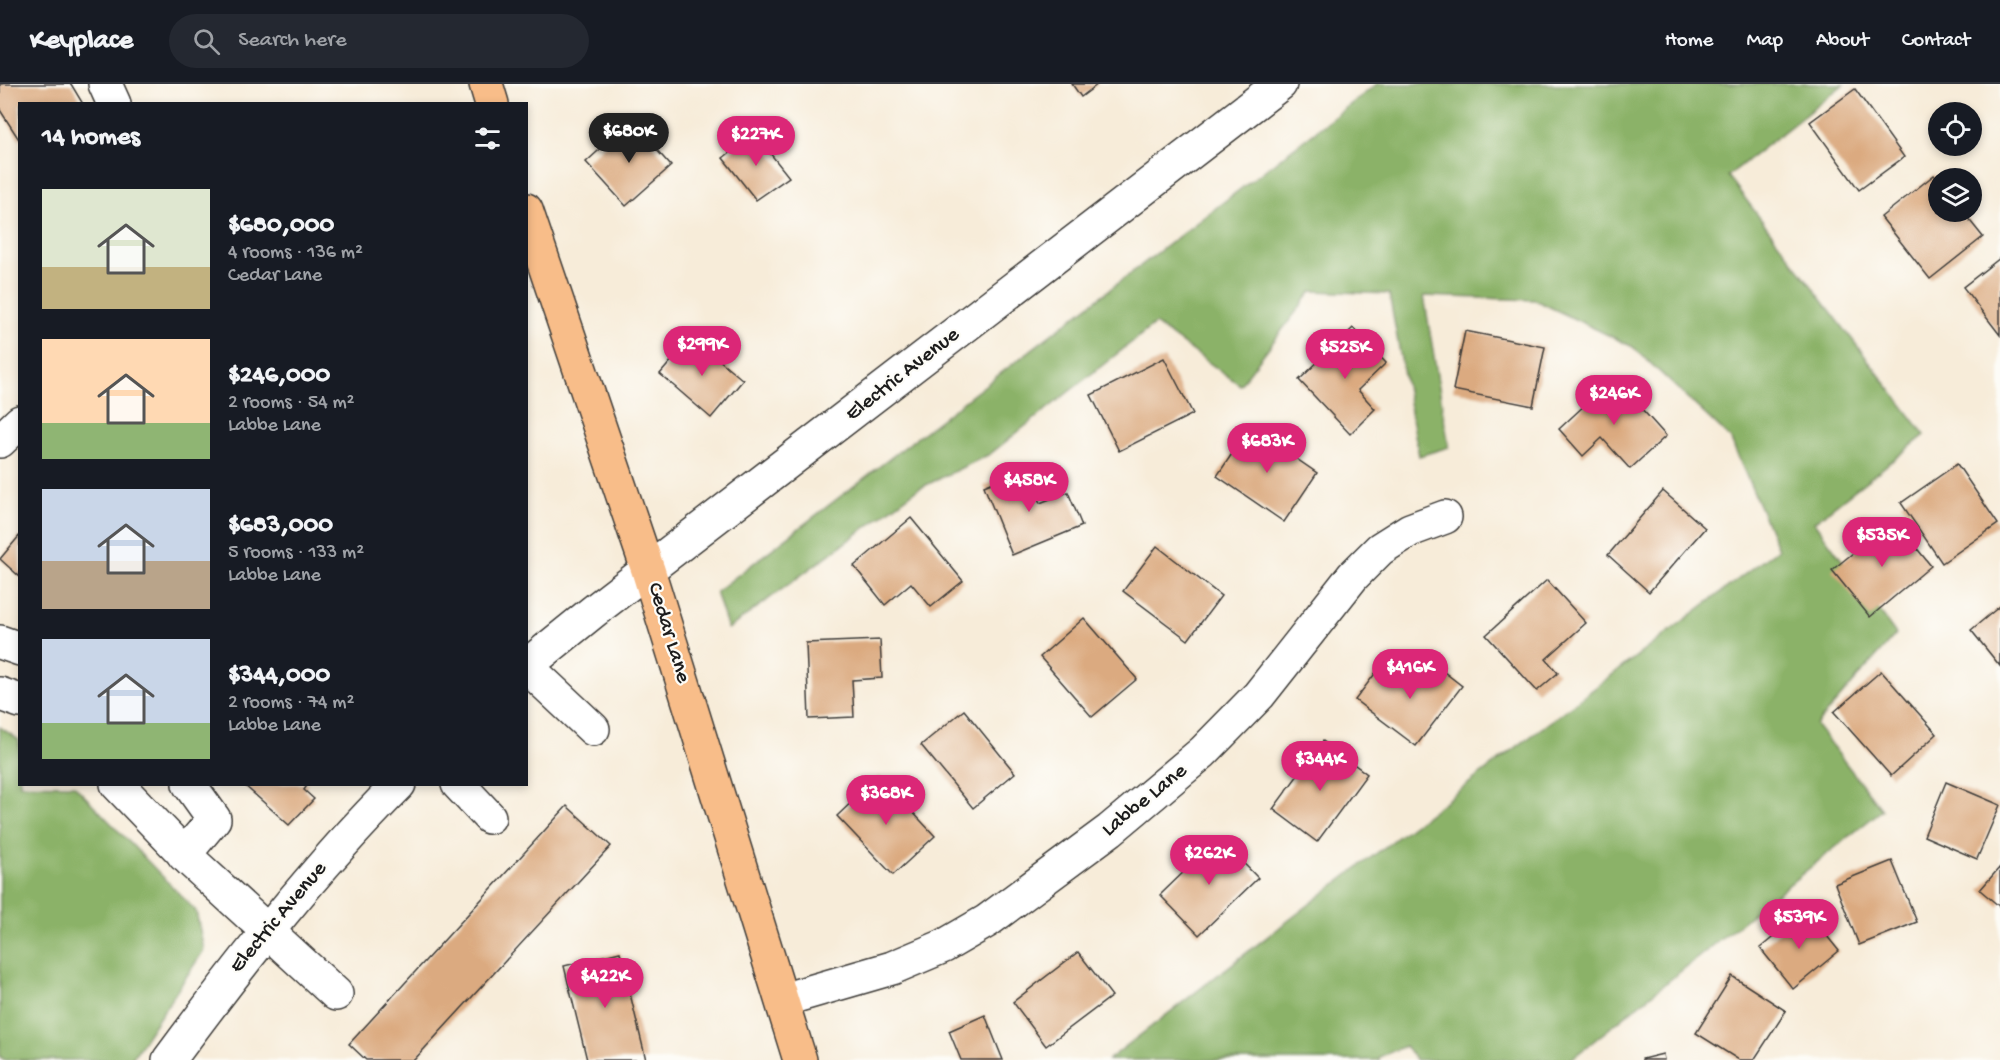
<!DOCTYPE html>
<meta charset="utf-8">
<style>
body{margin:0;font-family:"Gochi Hand",sans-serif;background:#242831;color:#f1f3f6;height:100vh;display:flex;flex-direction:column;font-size:22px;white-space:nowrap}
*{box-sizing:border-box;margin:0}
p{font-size:20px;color:#9ea1a6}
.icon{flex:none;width:33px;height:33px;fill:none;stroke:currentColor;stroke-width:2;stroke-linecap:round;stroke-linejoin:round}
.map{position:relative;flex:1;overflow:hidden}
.details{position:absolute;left:18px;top:18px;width:510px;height:684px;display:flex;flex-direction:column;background:#171b24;border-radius:0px;box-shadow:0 3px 9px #0003}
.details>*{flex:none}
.buttons{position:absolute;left:1928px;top:18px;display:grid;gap:12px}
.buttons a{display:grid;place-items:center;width:54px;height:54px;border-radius:50%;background:#171b24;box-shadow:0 3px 9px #0003;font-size:30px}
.price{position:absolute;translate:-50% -51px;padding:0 14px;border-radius:21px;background:#db2777;color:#fff;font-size:20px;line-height:39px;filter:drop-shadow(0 2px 3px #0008)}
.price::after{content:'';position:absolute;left:50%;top:36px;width:18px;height:14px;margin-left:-9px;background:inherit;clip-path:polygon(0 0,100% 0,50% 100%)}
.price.selected{background:#222;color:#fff}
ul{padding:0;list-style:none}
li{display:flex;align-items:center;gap:18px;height:150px;padding:0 24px}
li span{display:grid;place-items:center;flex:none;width:168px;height:120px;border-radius:0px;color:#555}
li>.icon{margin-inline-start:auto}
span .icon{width:72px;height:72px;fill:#fffc;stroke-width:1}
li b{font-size:26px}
h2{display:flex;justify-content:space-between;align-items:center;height:72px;padding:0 24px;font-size:26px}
header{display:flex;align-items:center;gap:36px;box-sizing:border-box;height:84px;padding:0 30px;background:#171b24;border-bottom:2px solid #363941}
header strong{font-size:28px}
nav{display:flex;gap:33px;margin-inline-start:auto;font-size:21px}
.search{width:420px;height:54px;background:#242831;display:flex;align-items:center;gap:15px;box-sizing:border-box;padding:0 21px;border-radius:33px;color:#9ea1a6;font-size:22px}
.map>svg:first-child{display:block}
.forest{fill:#8bb267;stroke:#546742;stroke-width:1.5}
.building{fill:#dbaa80}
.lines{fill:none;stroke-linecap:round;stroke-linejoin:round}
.minor-casing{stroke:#3d3b38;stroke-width:36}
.major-casing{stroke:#3d3b38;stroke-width:36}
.minor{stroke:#fff;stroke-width:33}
.major{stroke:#f8bd89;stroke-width:33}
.labels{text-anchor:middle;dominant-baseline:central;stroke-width:4.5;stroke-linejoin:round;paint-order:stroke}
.street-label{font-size:22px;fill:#1c1c1c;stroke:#fdfcf7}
</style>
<header>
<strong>Keyplace</strong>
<div class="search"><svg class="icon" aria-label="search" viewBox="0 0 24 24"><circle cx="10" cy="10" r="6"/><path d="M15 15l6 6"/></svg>Search here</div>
<nav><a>Home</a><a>Map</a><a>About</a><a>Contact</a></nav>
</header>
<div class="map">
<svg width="2000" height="976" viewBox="0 0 2000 976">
<rect width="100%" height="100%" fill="#fdfcf7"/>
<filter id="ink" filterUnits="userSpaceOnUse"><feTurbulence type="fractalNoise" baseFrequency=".0167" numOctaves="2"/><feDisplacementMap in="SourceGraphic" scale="12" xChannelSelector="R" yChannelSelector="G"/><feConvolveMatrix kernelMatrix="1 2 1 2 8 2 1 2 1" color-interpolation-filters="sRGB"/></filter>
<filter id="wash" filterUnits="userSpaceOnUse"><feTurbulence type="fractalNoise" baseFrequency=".008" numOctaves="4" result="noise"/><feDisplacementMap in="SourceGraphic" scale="24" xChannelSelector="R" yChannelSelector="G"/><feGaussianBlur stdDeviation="1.35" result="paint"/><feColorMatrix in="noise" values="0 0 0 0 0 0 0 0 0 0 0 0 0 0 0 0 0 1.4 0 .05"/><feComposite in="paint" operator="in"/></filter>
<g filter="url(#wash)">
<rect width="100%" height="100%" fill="#f7ecd9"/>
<g class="forest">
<path d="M1377,0H1844L1728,92L1925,351L1814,438L1896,550L1816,641L1882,726L1570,976H1416L1405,962L1379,973V976H1108L1324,809L1778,465L1730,354L1633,263L1535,216L1424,212L1449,363L1419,372L1389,210L1312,207L1240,301L1155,240L990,370L918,405L728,545L716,508Z"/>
<path d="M0,643L19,656L20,700L74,701L196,827L204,866L131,976H5L0,973Z"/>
</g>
<g id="blocks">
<g class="building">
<path d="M0,0H71L83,20H20V57L0,26Z"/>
<path d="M1072,0H1098L1081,13Z"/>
<path d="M1855,5L1904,73L1859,106L1810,38Z"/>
<path d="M631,37L671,82L626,122L586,78Z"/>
<path d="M754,49L789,93L756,116L723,74Z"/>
<path d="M1934,91L1938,96V128H1963L1983,153L1930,195L1881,133Z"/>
<path d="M2000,174V251L1963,203Z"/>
<path d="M1353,244L1386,279L1358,306L1375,325L1350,350L1299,296Z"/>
<path d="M1465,247L1545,263L1533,322L1453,306Z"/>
<path d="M692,253L743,296L711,334L660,290Z"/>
<path d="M1164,274L1193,330L1119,367L1091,311Z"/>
<path d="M1614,294L1666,352L1630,385L1602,354L1583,372L1559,345Z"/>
<path d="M1250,343L1317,389L1284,438L1217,392Z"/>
<path d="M1957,380L1998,440L1942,479L1901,419Z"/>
<path d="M1026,385L1040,419L1068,408L1082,442L1012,471L984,402Z"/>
<path d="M1663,407L1705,444L1649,508L1608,471Z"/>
<path d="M911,434L963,497L931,523L911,499L885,521L854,482Z"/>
<path d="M1894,436L1931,482L1870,533L1832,486Z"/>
<path d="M20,451V493L0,475Z"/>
<path d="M1157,462L1221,512L1188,556L1123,507Z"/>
<path d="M1547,496L1586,539L1546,575L1558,589L1537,607L1486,551Z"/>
<path d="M2000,522V582L1971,546Z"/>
<path d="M1084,534L1137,595L1092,633L1040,573Z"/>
<path d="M880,556L882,594L852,596L854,633L809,635L806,559Z"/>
<path d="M1426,574L1462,602L1416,662L1355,616L1380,583L1405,602Z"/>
<path d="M1881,587L1937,650L1891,692L1834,628Z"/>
<path d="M964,626L1015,689L973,724L921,661Z"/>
<path d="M1323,657L1367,690L1317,758L1273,725Z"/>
<path d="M879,692L935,752L893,791L837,732Z"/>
<path d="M1946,698L2000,721L1977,775L1924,752Z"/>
<path d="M243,700H308L304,706L314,715L289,741Z"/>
<path d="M567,722L611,762L414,976H366L349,960Z"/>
<path d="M1219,754L1258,794L1199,851L1160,811Z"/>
<path d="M1892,777L1917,838L1859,861L1835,800Z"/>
<path d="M2000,783V823L1980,806Z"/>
<path d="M1806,826L1839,867L1793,905L1760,864Z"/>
<path d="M620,868L646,976H587L564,882Z"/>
<path d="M1078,868L1112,912L1046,962L1013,918Z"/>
<path d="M1732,892L1786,927L1754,976H1739L1696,949Z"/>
<path d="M985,931L1003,976H961L949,947Z"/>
<path d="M1663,970L1664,976H1642V975Z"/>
</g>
</g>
</g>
<g filter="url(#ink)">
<use href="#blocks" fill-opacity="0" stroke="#3d3b38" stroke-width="1.5"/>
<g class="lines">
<defs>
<g id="minor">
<path d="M105,0L114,20"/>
<path d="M0,357L20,338"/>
<path d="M0,558L20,565"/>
<path d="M0,610L20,617"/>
<path d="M593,645L526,582L594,527L1280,0"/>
<path d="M117,700L191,777L336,910"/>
<path d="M458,700L489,733"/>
<path d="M184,771L214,735L189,700"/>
<path d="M782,916L892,884L944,862L987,837L1110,746L1203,668L1259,611L1353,492L1380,465L1410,446L1445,433"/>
<path d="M169,976C240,880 314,785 399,700"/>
</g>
<g id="major">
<path d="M486,0L492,20"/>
<path d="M526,126L648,486L800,976"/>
</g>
</defs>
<use href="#minor" class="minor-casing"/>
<use href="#major" class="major-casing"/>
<use href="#minor" class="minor"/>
<use href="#major" class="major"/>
</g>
</g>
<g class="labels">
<g class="street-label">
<text transform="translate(903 291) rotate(-38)">Electric Avenue</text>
<text transform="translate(668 549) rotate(73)">Cedar Lane</text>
<text transform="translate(1145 717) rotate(-39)">Labbe Lane</text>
<text transform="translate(279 834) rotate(-50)">Electric Avenue</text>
</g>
</g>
</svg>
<div class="buttons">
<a><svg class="icon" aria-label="locate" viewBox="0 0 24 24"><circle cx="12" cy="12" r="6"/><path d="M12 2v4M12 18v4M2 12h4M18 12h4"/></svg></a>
<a><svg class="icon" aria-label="layers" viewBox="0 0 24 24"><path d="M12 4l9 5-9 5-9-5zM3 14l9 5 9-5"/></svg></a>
</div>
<b class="price selected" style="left:629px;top:80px">$680K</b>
<b class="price" style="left:756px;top:83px">$227K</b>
<b class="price" style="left:702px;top:293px">$299K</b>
<b class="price" style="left:1345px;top:296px">$525K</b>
<b class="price" style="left:1614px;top:342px">$246K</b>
<b class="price" style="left:1267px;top:390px">$683K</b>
<b class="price" style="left:1029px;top:429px">$458K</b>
<b class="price" style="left:1882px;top:484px">$535K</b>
<b class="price" style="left:1410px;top:616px">$416K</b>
<b class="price" style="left:1320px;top:708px">$344K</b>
<b class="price" style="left:886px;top:742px">$368K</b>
<b class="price" style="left:1209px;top:802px">$262K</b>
<b class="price" style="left:1799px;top:866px">$539K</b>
<b class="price" style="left:605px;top:925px">$422K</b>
<section class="details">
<h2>14 homes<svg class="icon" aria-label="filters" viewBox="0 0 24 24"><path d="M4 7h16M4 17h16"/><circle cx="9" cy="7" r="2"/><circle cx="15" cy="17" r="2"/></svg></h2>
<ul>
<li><span style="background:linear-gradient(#dfe7d0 65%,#c2b280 0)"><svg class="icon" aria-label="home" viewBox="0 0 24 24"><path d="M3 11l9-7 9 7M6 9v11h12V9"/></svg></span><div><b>$680,000</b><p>4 rooms · 136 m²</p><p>Cedar Lane</p></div></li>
<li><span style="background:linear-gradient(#ffd9b3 70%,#8fb573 0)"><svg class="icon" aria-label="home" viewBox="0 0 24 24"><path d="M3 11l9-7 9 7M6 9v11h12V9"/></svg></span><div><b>$246,000</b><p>2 rooms · 54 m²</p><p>Labbe Lane</p></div></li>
<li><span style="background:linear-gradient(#c9d6e8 60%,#b9a48a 0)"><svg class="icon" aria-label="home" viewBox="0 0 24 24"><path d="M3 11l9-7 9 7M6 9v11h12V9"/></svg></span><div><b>$683,000</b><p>5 rooms · 133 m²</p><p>Labbe Lane</p></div></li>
<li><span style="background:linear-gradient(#c9d6e8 70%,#8fb573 0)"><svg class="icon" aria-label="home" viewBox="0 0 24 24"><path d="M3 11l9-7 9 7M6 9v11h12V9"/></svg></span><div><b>$344,000</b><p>2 rooms · 74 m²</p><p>Labbe Lane</p></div></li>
</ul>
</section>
</div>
